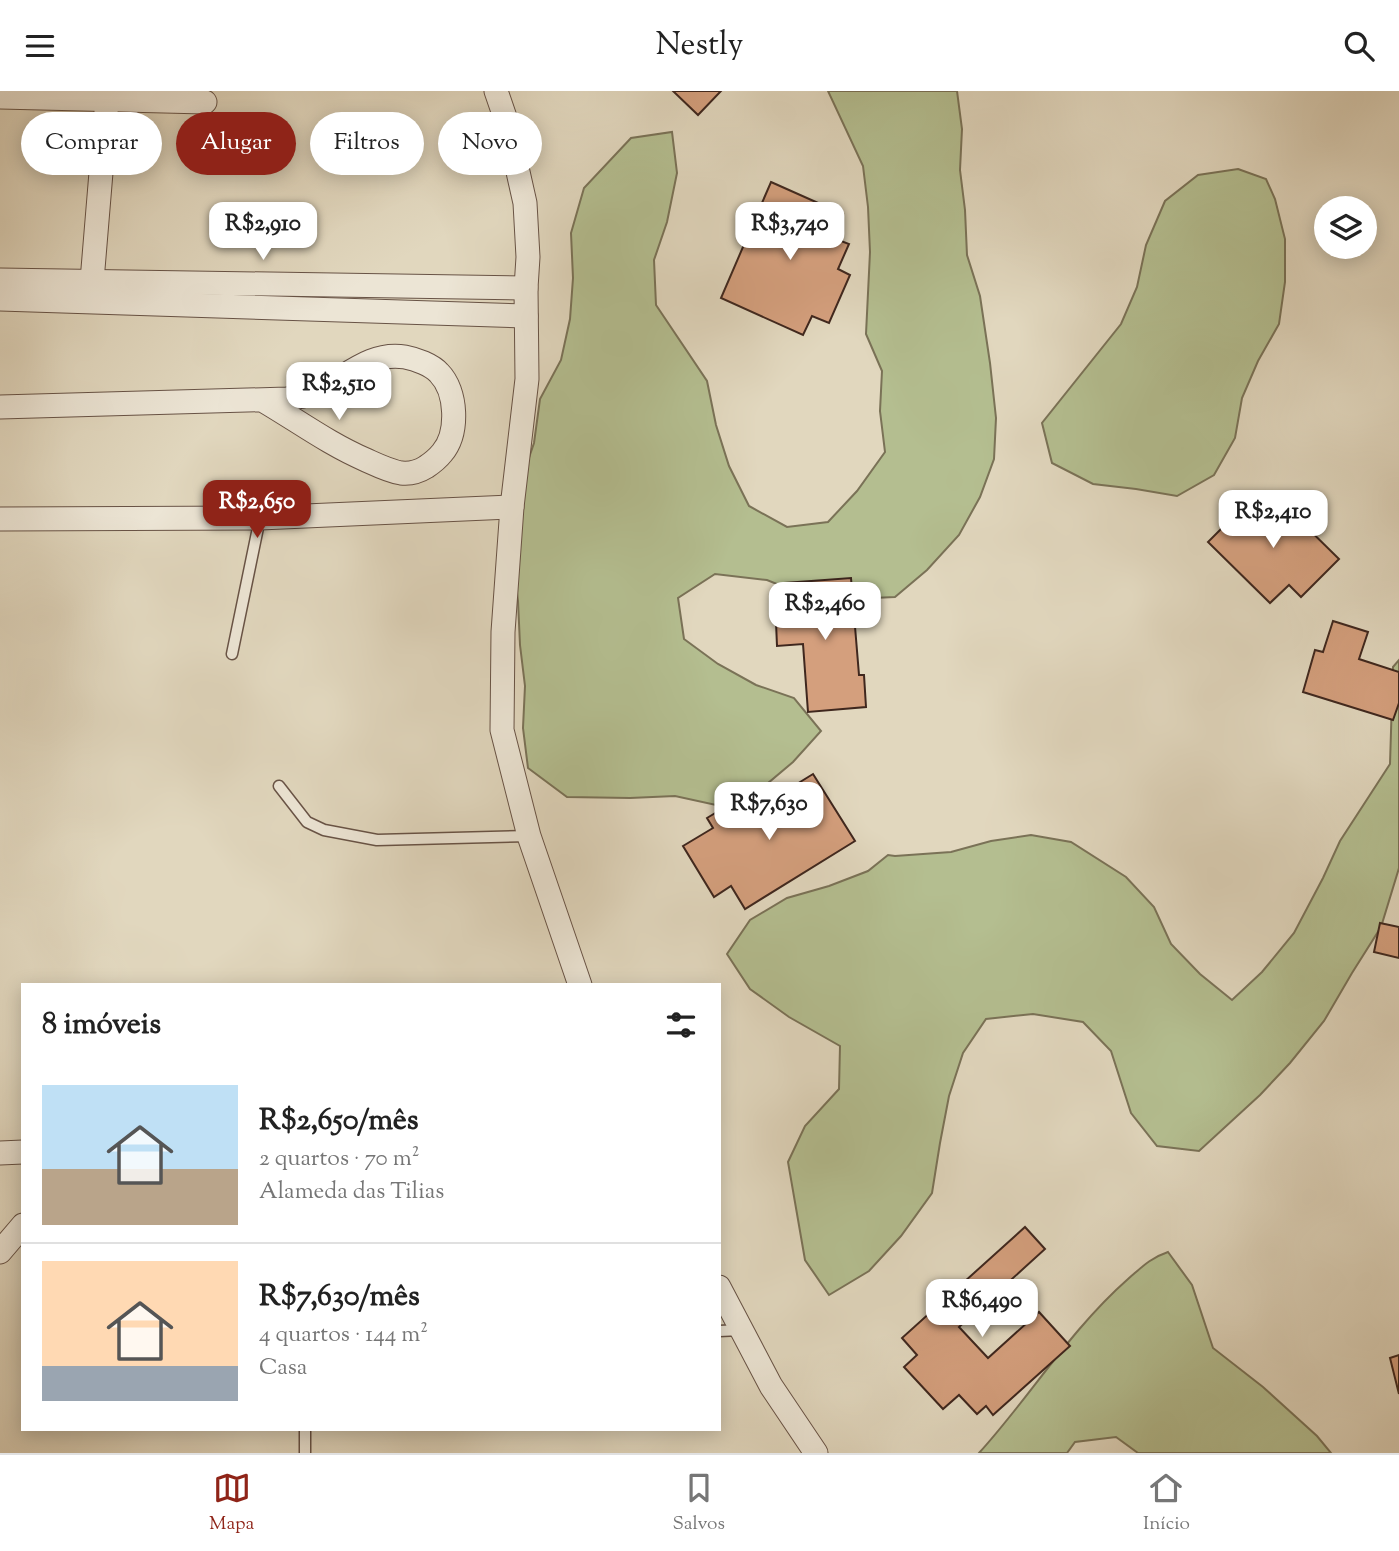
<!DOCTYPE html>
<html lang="pt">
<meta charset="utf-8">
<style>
body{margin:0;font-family:"Sorts Mill Goudy",serif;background:#f2f2f2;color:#222;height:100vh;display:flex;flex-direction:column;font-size:26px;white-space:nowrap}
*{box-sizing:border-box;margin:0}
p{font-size:23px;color:#767676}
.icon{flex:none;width:38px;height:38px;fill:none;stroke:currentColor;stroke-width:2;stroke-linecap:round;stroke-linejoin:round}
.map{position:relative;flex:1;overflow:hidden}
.drawer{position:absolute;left:21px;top:892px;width:700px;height:448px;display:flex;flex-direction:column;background:#fff;border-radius:0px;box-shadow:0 4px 18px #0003}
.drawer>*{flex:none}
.banner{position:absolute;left:21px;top:21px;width:700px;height:63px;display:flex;gap:14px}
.buttons{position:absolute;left:1314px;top:105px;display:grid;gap:14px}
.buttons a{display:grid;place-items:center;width:63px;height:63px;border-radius:50%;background:#fff;box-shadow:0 4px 18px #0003;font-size:35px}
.price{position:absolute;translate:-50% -60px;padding:0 16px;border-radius:14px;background:#fff;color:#222;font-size:23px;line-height:46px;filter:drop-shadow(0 2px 4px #0008)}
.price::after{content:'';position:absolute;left:50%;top:42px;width:21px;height:16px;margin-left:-10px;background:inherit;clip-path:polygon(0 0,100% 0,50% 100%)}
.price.selected{background:#8f2418;color:#fff}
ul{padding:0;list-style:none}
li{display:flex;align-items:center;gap:21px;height:175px;padding:0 21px}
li+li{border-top:2px solid #e0e0e0}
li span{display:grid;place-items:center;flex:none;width:196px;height:140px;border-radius:0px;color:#555}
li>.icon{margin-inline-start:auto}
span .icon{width:84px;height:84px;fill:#fffc;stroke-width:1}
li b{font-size:30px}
h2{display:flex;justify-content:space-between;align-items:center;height:84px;padding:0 21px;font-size:30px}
.chip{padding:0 24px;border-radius:32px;background:#fff;box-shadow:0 4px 18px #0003;font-size:24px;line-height:63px}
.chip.selected{background:#8f2418;color:#fff}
header{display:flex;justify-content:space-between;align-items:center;height:91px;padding:0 21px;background:#fff;font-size:32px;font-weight:600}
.menu{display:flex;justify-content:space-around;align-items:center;height:98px;border-top:2px solid #e0e0e0;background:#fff;font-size:19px;color:#767676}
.menu a{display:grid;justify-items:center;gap:4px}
.menu .selected{color:#8f2418}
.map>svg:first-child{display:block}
.green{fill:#b4be90;stroke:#7a7257;stroke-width:2}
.building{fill:#d49f7d;stroke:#3f271e;stroke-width:2}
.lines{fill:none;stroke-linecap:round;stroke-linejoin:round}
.service-casing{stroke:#685346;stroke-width:13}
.minor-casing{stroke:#685346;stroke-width:25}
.service{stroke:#ece5d5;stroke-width:10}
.minor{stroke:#ece5d5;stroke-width:23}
</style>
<header><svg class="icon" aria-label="menu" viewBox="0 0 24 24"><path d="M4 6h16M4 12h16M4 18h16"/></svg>Nestly<svg class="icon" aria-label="search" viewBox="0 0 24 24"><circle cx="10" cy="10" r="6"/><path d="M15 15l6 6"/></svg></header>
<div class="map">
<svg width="1399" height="1362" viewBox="0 0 1399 1362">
<rect width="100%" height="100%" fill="#e1d7be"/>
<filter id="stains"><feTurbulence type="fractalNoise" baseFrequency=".00286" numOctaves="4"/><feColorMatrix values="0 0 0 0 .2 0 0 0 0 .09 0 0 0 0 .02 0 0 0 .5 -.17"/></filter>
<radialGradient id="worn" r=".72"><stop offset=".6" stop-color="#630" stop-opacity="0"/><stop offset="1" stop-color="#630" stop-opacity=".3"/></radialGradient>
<g class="green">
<path d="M828,0H957L962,38L960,79L965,119L967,164L980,205L990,272L996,327L994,368L980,406L959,444L927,479L895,506L850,508L809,506L767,489L715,483L678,507L684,548L718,573L756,594L794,607L821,640L793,671L761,698L716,714L675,705L630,707L567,706L528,677L523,637L525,595L520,554L518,510L513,469L521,390L534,352L540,308L561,269L570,228L573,187L571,142L584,97L631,47L672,41L677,82L667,131L654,169L656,214L707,290L716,334L729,375L749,415L787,436L828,431L857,400L885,361L880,320L882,280L866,243L870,161L868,116L863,75Z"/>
<path d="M1238,78L1266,88L1275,108L1285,148V191L1279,233L1258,270L1242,307L1235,347L1214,384L1177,405L1136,398L1093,393L1052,372L1042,332L1121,233L1137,196L1146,154L1165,110L1198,84Z"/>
<path d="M1399,569V777L1381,836L1352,882L1324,930L1290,972L1260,1004L1199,1060L1157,1055L1131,1022L1111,960L1083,931L1033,923L986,928L963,962L949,1005L940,1052L932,1102L901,1145L869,1180L829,1204L805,1169L788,1071L805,1035L839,998L840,955L789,926L750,898L727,863L750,829L787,807L829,795L868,780L888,764L895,765L951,761L991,750L1031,744L1071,751L1126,786L1154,816L1171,853L1200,883L1232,909L1262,881L1294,842L1323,787L1340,750L1390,673L1393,576Z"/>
<path d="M1168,1161L1192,1194L1213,1257L1263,1296L1317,1345L1331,1362H1138L1116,1346L1075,1351L1067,1362H979C1030,1306 1070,1239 1128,1188C1141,1177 1150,1167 1168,1161Z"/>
</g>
<g class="building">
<path d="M673,0H721L698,24Z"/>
<path d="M771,91L843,123L833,147L849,153L838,178L850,184L829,232L812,225L803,244L721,207Z"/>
<path d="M1254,405L1269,419L1279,409L1339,468L1301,506L1289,494L1270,512L1208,451Z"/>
<path d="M851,487L859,584H864L866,616L808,621L803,553L777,555L776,531H788L785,492Z"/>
<path d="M1333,530L1368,541L1359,568L1399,581V612L1393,629L1303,601L1315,559L1323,561Z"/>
<path d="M813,683L855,750L745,818L731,795L714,806L683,755L713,737L707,727L740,707L750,722Z"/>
<path d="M1380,832L1399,836V867L1374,861Z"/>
<path d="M1025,1136L1045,1158L959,1236L988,1267L1039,1221L1070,1255L993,1324L986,1315L977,1323L959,1304L943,1318L904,1276L917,1264L902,1247Z"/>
<path d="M1399,1264V1303L1390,1267Z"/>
</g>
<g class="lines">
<defs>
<g id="service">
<path d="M232,563L260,427"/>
<path d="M279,695L307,731L324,739L377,749L529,745"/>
<path d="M719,1240L741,1239"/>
<path d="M305,1362V1339"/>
</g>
<g id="minor">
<path d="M496,0L507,32L525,112L528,166L526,197L527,288L512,416L503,541L502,639L529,745L580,894"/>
<path d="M0,6L205,11"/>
<path d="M0,189L526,197"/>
<path d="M92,190L107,9"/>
<path d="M0,208L526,225"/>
<path d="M0,316L287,308C297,306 308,305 318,300C346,286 371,260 405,266C416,268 432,274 439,282C457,300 459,342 442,362C438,367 432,372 426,376C418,381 410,383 401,382C389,380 377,374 366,369C329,353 298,330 264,310"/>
<path d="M0,428L260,427L512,416"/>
<path d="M0,1062L23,1061"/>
<path d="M0,1161L23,1134"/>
<path d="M719,1196L771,1295L816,1362"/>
</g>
</defs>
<use href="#service" class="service-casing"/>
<use href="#minor" class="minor-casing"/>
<use href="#service" class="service"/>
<use href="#minor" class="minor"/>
</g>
<rect width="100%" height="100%" filter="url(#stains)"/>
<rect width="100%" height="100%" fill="url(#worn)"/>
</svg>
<div class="buttons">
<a><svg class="icon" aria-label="layers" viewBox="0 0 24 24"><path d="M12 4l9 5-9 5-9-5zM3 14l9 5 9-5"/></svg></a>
</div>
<b class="price" style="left:263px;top:171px">R$2,910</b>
<b class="price" style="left:790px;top:171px">R$3,740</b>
<b class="price" style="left:339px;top:331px">R$2,510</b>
<b class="price selected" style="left:257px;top:449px">R$2,650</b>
<b class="price" style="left:1273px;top:459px">R$2,410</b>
<b class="price" style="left:825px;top:551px">R$2,460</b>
<b class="price" style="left:769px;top:751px">R$7,630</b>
<b class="price" style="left:982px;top:1248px">R$6,490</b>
<div class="banner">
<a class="chip">Comprar</a>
<a class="chip selected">Alugar</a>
<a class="chip">Filtros</a>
<a class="chip">Novo</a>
</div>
<section class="drawer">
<h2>8 imóveis<svg class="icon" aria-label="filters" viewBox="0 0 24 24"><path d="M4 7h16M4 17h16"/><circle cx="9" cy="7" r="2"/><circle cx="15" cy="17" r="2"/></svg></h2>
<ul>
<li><span style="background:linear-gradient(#bfe0f5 60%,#b9a48a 0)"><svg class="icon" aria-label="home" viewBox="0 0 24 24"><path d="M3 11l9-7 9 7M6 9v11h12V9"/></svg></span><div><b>R$2,650/mês</b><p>2 quartos · 70 m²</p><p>Alameda das Tilias</p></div></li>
<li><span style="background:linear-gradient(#ffd9b3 75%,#9aa5b1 0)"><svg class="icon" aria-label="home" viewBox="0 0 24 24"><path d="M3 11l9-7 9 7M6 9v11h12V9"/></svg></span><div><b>R$7,630/mês</b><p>4 quartos · 144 m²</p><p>Casa</p></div></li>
</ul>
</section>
</div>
<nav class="menu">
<a class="selected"><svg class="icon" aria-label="map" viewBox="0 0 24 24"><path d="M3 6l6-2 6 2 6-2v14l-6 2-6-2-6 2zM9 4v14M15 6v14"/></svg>Mapa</a>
<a><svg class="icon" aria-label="saved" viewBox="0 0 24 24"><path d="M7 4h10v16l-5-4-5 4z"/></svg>Salvos</a>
<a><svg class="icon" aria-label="home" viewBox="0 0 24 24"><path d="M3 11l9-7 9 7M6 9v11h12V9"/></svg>Início</a>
</nav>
